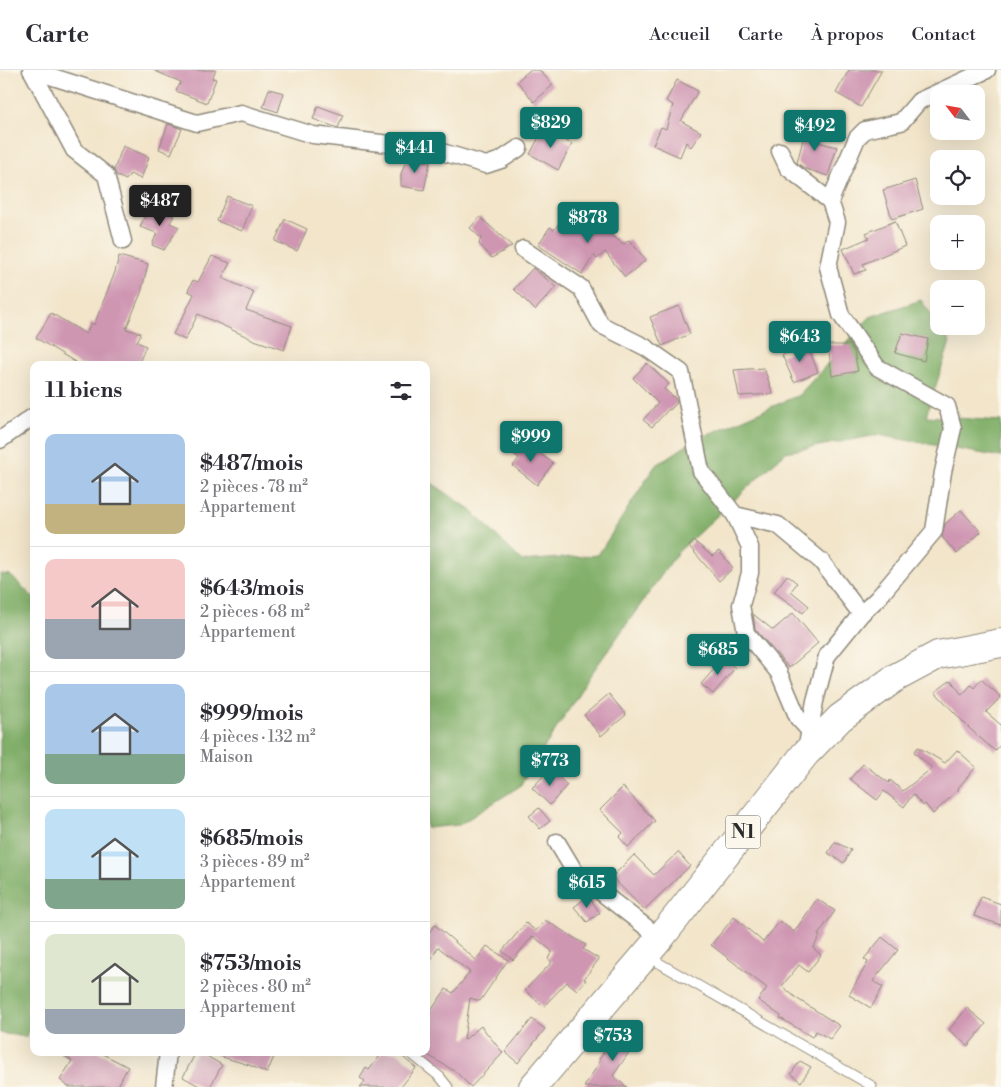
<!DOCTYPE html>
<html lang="fr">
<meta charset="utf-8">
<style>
body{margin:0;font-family:"Libre Bodoni",serif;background:#f7f7f7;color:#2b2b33;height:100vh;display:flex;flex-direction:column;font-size:19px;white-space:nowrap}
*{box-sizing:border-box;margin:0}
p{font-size:16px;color:#7c7c81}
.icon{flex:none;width:28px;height:28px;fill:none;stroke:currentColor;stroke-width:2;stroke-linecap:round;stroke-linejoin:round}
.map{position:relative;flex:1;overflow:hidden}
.drawer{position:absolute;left:30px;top:291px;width:400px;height:695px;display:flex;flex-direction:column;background:#fff;border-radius:10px;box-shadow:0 5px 20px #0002}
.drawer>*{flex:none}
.needle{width:32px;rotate:301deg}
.controls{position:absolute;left:930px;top:15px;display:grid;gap:10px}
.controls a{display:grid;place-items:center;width:55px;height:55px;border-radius:10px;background:#fff;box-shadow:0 5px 20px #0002;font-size:25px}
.price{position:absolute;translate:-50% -42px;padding:0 11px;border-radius:5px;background:#0f766e;color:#fff;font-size:16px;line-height:32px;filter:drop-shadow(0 1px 2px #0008)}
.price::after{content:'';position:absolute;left:50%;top:30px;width:15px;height:11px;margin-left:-8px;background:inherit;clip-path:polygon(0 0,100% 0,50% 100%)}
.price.active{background:#222;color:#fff}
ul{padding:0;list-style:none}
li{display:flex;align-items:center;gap:15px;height:125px;padding:0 15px}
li+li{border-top:1px solid #e1e1e2}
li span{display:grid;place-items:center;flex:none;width:140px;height:100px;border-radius:10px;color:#555}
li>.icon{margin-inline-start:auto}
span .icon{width:60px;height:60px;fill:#fffc;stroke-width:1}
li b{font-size:21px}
h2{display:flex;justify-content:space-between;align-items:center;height:60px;padding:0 15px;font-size:21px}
header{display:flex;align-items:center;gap:30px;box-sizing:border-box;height:70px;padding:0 25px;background:#fff;border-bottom:1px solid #e1e1e2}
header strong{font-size:24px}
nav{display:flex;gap:28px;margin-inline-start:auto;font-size:18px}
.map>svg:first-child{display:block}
.forest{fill:#82b06a;stroke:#566e4a}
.building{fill:#cf96b2}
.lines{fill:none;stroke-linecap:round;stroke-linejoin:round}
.lane-casing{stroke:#8e887a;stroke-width:11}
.street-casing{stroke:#8e887a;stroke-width:19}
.highway-casing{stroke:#8e887a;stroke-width:30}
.lane{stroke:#fff;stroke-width:9}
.street{stroke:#fff;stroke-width:16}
.highway{stroke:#fff;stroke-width:28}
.labels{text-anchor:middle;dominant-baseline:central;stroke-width:4;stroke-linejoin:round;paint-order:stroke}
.shield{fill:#fbf7ec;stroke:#696865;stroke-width:1}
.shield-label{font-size:19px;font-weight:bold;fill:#2b2b2b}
</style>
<header>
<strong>Carte</strong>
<nav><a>Accueil</a><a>Carte</a><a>À propos</a><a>Contact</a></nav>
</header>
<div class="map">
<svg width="1001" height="1017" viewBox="0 0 1001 1017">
<rect width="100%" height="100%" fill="#fbf7ec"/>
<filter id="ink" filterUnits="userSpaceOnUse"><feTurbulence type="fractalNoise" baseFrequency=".02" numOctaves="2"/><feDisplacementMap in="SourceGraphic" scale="10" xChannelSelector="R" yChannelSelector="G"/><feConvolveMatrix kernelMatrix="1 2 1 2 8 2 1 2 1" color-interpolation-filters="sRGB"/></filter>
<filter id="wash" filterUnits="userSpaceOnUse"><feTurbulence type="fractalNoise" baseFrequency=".0096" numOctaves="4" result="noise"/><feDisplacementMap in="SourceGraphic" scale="20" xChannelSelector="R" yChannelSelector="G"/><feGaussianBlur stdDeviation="1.12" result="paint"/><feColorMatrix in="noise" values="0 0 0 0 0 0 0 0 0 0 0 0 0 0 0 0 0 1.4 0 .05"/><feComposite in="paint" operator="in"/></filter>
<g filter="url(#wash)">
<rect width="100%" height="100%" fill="#f2e5ca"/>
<g class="forest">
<path d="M921,230L950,272L926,346L1001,351V387L878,365L786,382L678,482L589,607L520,716L459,755L426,758V409L471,440L522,491L598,485L655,396L695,370L799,325L870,247Z"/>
<path d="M0,504L10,505L34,528V947L26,967L0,963Z"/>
</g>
<g id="blocks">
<g class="building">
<path d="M153,0H216L212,8L216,9L207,33L176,21L181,12Z"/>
<path d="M530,0H539L553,15L534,32L517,11Z"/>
<path d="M849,0H882L861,37L836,23Z"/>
<path d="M677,10L698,21L681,51L701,62L691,77L686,72L680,87L653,75L661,57L666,59L673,35L666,31Z"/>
<path d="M269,19L284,23L278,42L263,37Z"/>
<path d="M318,36L343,45L338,58L313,49Z"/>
<path d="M816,52L817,72L837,77L828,106L806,99L797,93L803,69L800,57Z"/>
<path d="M168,54L182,59L171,84L159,79Z"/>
<path d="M544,58L572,74L558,100L530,84Z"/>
<path d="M123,76L149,87L141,109L130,104L126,110L117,106L114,100Z"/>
<path d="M407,88L430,92L424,120L401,116V104Z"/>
<path d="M915,110L923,139L892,149L883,120Z"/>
<path d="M227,126L252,136L242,161L217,151Z"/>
<path d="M149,136L174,146L170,153L179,157L164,180L152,175L157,163L140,157Z"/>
<path d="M572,136L589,148L588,150L624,174L629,170L646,190L625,207L605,182L597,189L594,185L582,204L538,175L550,157L554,160Z"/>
<path d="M480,147L512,176L492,188L479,174L481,168L470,158Z"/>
<path d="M285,149L307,159L297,181L275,171Z"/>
<path d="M895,151L905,176L863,194L866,200L854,204L843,179L869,168L866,163Z"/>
<path d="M119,186L148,194L141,223L126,259L141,263L137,272L146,276L138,295H80L36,268L51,243L86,264L91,253L94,255L115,202Z"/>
<path d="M212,186L230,193L222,208L254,222L246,240L292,256L284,280L254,270L198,244L185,270L173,264L185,243L194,224L188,221L193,210L198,212Z"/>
<path d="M533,198L556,217L535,240L514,219Z"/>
<path d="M679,236L690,264L662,276L650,247Z"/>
<path d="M902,263L928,269L924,291L895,283Z"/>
<path d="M807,275L818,302L794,312L782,285Z"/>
<path d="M828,275H850L854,282L858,301L832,306Z"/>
<path d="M647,293L669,314L664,319L676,329L677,333L670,340L669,339L652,357L643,350L658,333L633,308Z"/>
<path d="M764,298L773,324L739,326L734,300Z"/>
<path d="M521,370L553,393L537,415L513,396L519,388L512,383Z"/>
<path d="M961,440L981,462L957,484L942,467L945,454Z"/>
<path d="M694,471L712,486L719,481L733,498L719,511L689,476Z"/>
<path d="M787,505L797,513L791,521L809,536L803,543L774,522Z"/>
<path d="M793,543L818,573L789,598L755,559L753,544L773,560Z"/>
<path d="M724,588L735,598L713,624L701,614Z"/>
<path d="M981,609L1001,627L986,642L1001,655V674L995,681L970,659L935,622L951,610L962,625L971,615L974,618Z"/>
<path d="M609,624L626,645L601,666L584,645Z"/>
<path d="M918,677L945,693L957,680L976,697L958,718L959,719L933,744L925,734L923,736L913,724L904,737L884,721L877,730L850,709L863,694L889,713L890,710L903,721L932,698L914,682Z"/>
<path d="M550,699L567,715L550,735L532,718Z"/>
<path d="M623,717L655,751L628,777L619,767L623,763L600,740Z"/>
<path d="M539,738L550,751L540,759L529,746Z"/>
<path d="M835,772L851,780L844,793L828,783Z"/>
<path d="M678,782L690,796L644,840L612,807L634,785L654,805Z"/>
<path d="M588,826L600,843L587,852L574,837Z"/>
<path d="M981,827L1001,834V855L974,846Z"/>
<path d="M817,829L835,841L818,865L820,866L813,878L821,885L808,902L799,895L782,916L796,928L840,956L830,969L816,961L812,967L780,948L781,946L758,930L767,918L711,875L734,847L763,872L780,851L794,862Z"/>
<path d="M545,850L586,875L583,879L599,889L584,909L586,910L577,920L567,912L543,937L525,920L552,892L548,889L552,881L533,866L513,890L502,881L526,853L536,861Z"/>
<path d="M435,855L476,890L487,876L508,890L480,931L470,928L464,970L481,956L503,983L471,1017L456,1002L426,984V948L446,919L453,923L470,902L438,877L426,899V866Z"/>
<path d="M882,867L898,880L873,911L883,917L871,938L849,925L868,892L864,889Z"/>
<path d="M967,938L986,954L968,976L949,960Z"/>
<path d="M532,949L545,959L518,993L505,982Z"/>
<path d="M632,955L642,963L613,1006L627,1017H584L601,990L599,989L608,977L613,981Z"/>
<path d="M58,982H99L128,997L117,1017H69L60,1010L72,991Z"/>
<path d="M196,982H200L222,995L210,1017H201L183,1007Z"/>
<path d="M219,982H276L267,1003L249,995L219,986Z"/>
<path d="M383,982H397L416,998L401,1017H360L365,1011L360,1008L366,998L369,1000Z"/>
<path d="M800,991L811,997L801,1012L791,1004Z"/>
</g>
</g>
</g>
<g filter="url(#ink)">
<use href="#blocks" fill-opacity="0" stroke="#8e887a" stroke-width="1"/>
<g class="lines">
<defs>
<g id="lane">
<path d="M647,886L872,1016"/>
<path d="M409,982L440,1007L448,1017"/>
</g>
<g id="street">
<path d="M31,0L197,53L241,43L313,65L432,79L486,95L501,90L519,78"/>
<path d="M32,1L74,80L106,105L123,171"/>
<path d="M780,81L788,98L830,131L837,152L828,197L841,245L877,297L947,336L953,358L943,402L934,461L878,528L861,544L827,586L815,631L806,681"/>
<path d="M830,131L857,68L865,60L901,52L919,31L987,0"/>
<path d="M523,179L581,218L601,255L645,277L681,302L701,401L735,445L778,455L821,491L861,544"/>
<path d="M0,370L34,346"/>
<path d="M735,445L750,477V503L741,535L746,563L779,603L798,648L809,660"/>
<path d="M557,772L575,802L660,868"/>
<path d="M164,1017L168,982"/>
</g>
<path id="highway" d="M533,1017L660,868L805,684L840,648L895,608L938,585L1001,573"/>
</defs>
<use href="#lane" class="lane-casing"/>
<use href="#street" class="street-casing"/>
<use href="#highway" class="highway-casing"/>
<use href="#lane" class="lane"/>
<use href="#street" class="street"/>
<use href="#highway" class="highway"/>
</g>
</g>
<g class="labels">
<rect class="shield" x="725.5" y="745.5" width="35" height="33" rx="4"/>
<g class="shield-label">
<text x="743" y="762">N1</text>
</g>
</g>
</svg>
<div class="controls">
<a><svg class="needle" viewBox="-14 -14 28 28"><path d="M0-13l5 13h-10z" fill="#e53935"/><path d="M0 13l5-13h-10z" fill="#7c7c81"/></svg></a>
<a><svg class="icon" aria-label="locate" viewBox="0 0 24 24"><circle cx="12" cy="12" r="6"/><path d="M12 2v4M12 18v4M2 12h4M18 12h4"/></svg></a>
<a>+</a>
<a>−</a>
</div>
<b class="price" style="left:551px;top:79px">$829</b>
<b class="price" style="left:815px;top:82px">$492</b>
<b class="price" style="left:415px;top:104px">$441</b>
<b class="price active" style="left:160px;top:157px">$487</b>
<b class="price" style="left:588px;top:174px">$878</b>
<b class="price" style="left:800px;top:293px">$643</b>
<b class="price" style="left:531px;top:393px">$999</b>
<b class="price" style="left:718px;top:606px">$685</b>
<b class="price" style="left:550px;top:717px">$773</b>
<b class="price" style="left:587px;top:839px">$615</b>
<b class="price" style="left:613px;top:992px">$753</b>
<section class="drawer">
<h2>11 biens<svg class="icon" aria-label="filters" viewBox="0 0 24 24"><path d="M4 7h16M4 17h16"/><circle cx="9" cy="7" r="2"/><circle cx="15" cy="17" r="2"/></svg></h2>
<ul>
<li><span style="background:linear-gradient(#a9c7e8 70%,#c2b280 0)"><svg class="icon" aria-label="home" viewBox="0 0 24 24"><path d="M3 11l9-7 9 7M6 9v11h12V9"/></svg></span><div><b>$487/mois</b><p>2 pièces · 78 m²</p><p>Appartement</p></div></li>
<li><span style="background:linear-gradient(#f6c9c9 60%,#9aa5b1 0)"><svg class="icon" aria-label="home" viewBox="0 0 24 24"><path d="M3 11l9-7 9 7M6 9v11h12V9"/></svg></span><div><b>$643/mois</b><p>2 pièces · 68 m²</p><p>Appartement</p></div></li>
<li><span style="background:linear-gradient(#a9c7e8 70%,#7fa58c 0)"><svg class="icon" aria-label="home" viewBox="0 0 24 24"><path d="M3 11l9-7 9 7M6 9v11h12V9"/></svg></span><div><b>$999/mois</b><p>4 pièces · 132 m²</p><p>Maison</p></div></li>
<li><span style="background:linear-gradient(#bfe0f5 70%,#7fa58c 0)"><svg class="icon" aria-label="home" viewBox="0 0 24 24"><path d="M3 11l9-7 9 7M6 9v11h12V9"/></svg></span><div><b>$685/mois</b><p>3 pièces · 89 m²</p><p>Appartement</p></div></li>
<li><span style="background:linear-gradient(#dfe7d0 75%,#9aa5b1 0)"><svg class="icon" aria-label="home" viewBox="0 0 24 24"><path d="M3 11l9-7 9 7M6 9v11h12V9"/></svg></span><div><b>$753/mois</b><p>2 pièces · 80 m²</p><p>Appartement</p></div></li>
</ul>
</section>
</div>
